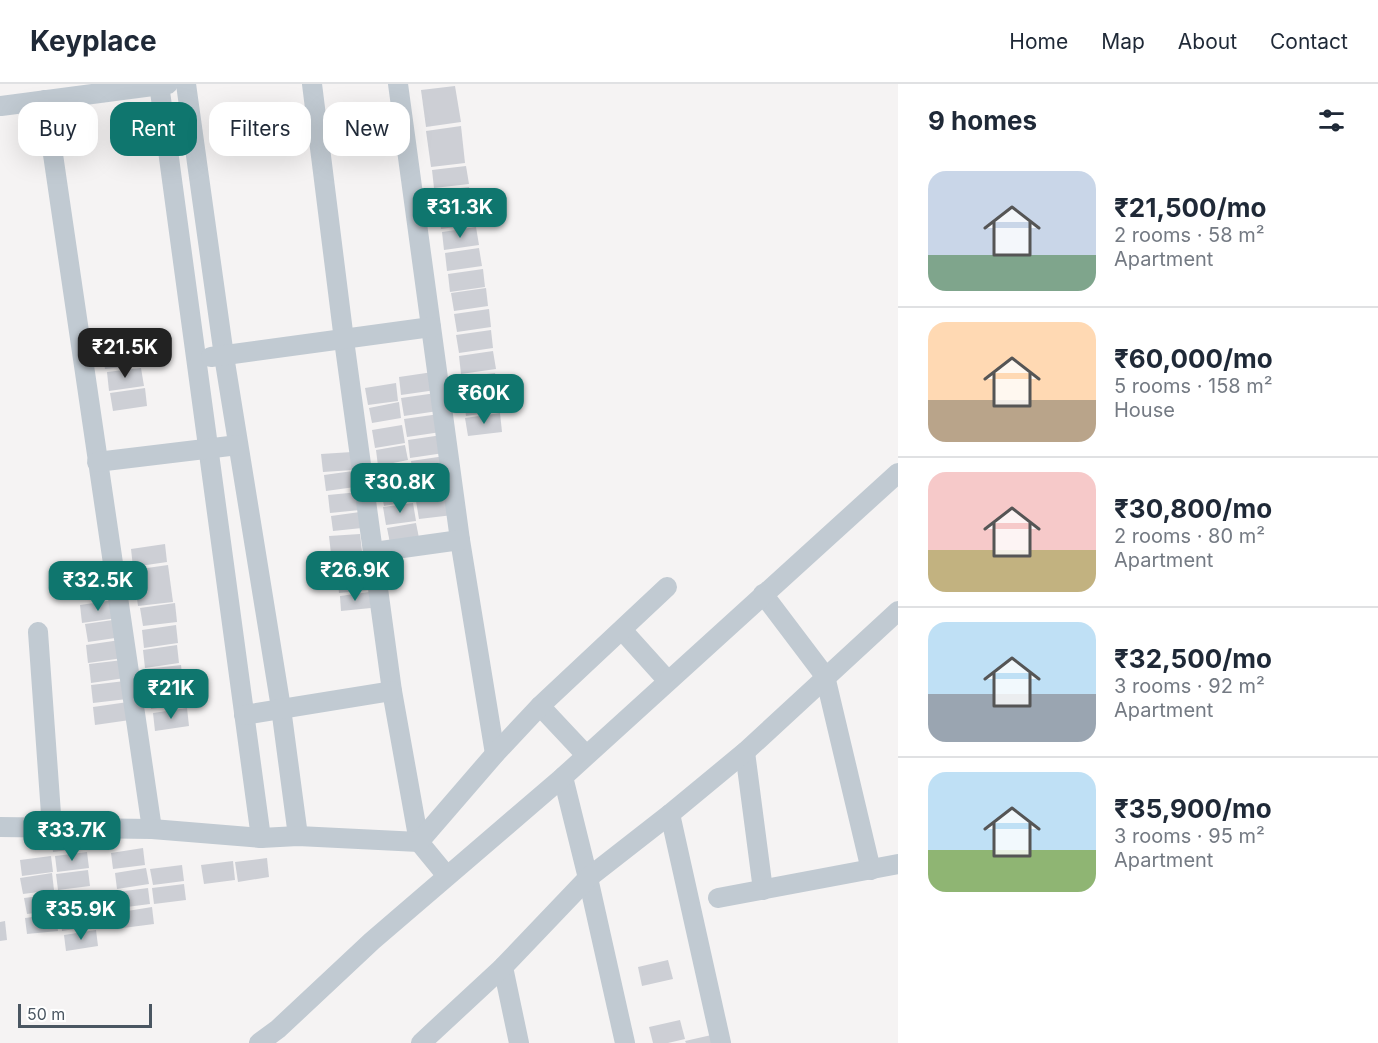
<!DOCTYPE html>
<meta charset="utf-8">
<style>
body{margin:0;font-family:Inter,sans-serif;background:#f6f6f7;color:#1f2937;height:100vh;display:flex;flex-direction:column;font-size:22px;white-space:nowrap}
*{box-sizing:border-box;margin:0}
p{font-size:20px;color:#747a83}
.icon{flex:none;width:33px;height:33px;fill:none;stroke:currentColor;stroke-width:2;stroke-linecap:round;stroke-linejoin:round}
.map{position:relative;flex:1;overflow:hidden}
.panel{display:flex;flex-direction:column;background:#fff;width:480px}
.panel>*{flex:none}
.top-card{position:absolute;left:18px;top:18px;width:570px;height:54px;display:flex;gap:12px}
.scale{position:absolute;left:18px;bottom:15px;width:134px;box-sizing:border-box;padding-left:6px;border:3px solid #4a5661;border-top:0;font-size:16px;line-height:21px;white-space:nowrap;color:#4a5661;-webkit-text-stroke:4px #fff;paint-order:stroke}
.price{position:absolute;translate:-50% -51px;padding:0 14px;border-radius:12px;background:#0f766e;color:#fff;font-size:20px;line-height:39px;filter:drop-shadow(0 2px 3px #0008)}
.price::after{content:'';position:absolute;left:50%;top:36px;width:18px;height:14px;margin-left:-9px;background:inherit;clip-path:polygon(0 0,100% 0,50% 100%)}
.price.active{background:#222;color:#fff}
ul{padding:0;list-style:none}
li{display:flex;align-items:center;gap:18px;height:150px;padding:0 30px}
li+li{border-top:2px solid #e0e1e3}
li span{display:grid;place-items:center;flex:none;width:168px;height:120px;border-radius:18px;color:#555}
li>.icon{margin-inline-start:auto}
span .icon{width:72px;height:72px;fill:#fffc;stroke-width:1}
li b{font-size:26px}
h2{display:flex;justify-content:space-between;align-items:center;height:72px;padding:0 30px;font-size:26px}
.pill{padding:0 21px;border-radius:18px;background:#fff;box-shadow:0 6px 24px #0002;font-size:21px;line-height:54px}
.pill.active{background:#0f766e;color:#fff}
header{display:flex;align-items:center;gap:36px;box-sizing:border-box;height:84px;padding:0 30px;background:#fff;border-bottom:2px solid #e0e1e3}
header strong{font-size:28px}
nav{display:flex;gap:33px;margin-inline-start:auto;font-size:21px}
main{display:flex;flex:1;min-height:0}
.map>svg:first-child{display:block}
.building{fill:#cdcfd5}
.lines{fill:none;stroke-linecap:round;stroke-linejoin:round}
.street{stroke:#c1cad2;stroke-width:20}
</style>
<header>
<strong>Keyplace</strong>
<nav><a>Home</a><a>Map</a><a>About</a><a>Contact</a></nav>
</header>
<main>
<div class="map">
<svg width="898" height="959" viewBox="0 0 898 959">
<rect width="100%" height="100%" fill="#f5f3f3"/>
<g class="building">
<path d="M455,2L461,38L426,43L421,6Z"/>
<path d="M461,42L465,79L431,83L426,47Z"/>
<path d="M466,82L469,100L434,104L432,86Z"/>
<path d="M469,103L472,121L437,125L435,107Z"/>
<path d="M473,122L476,140L441,145L439,127Z"/>
<path d="M476,143L479,161L444,166L442,148Z"/>
<path d="M479,164L482,182L447,187L445,169Z"/>
<path d="M483,185L485,203L450,208L448,190Z"/>
<path d="M486,204L488,222L454,227L451,209Z"/>
<path d="M489,225L491,243L457,248L454,230Z"/>
<path d="M491,246L493,264L459,269L456,251Z"/>
<path d="M137,263L139,281L105,285L102,267Z"/>
<path d="M493,267L496,285L461,290L459,272Z"/>
<path d="M141,284L144,302L109,307L107,288Z"/>
<path d="M433,288L436,306L401,311L399,293Z"/>
<path d="M495,289L498,307L463,311L461,293Z"/>
<path d="M396,299L398,317L368,321L365,304Z"/>
<path d="M145,304L147,322L113,327L110,309Z"/>
<path d="M436,309L438,327L404,332L401,314Z"/>
<path d="M498,309L500,327L466,332L464,314Z"/>
<path d="M399,318L401,334L372,339L369,324Z"/>
<path d="M500,329L502,348L468,352L465,334Z"/>
<path d="M439,330L441,348L407,353L404,335Z"/>
<path d="M402,341L405,359L375,364L372,346Z"/>
<path d="M442,351L444,369L410,374L408,356Z"/>
<path d="M405,361L408,376L378,382L376,366Z"/>
<path d="M352,368L353,386L323,388L321,370Z"/>
<path d="M445,372L448,390L413,395L411,377Z"/>
<path d="M408,382L410,400L380,404L377,386Z"/>
<path d="M353,387L355,403L326,407L324,391Z"/>
<path d="M448,392L450,410L416,414L413,396Z"/>
<path d="M410,401L413,417L384,422L381,406Z"/>
<path d="M359,408L360,426L330,429L328,411Z"/>
<path d="M450,412L453,431L419,435L416,417Z"/>
<path d="M413,419L416,437L386,441L383,423Z"/>
<path d="M360,428L362,444L333,447L331,432Z"/>
<path d="M416,439L419,454L390,459L387,444Z"/>
<path d="M360,450L362,467L331,470L329,452Z"/>
<path d="M165,460L167,478L133,483L131,465Z"/>
<path d="M362,469L363,485L334,488L332,473Z"/>
<path d="M168,481L173,518L138,522L133,486Z"/>
<path d="M368,488L369,506L339,509L337,491Z"/>
<path d="M369,508L371,524L341,527L340,512Z"/>
<path d="M114,516L117,534L82,539L80,521Z"/>
<path d="M175,519L177,538L143,542L140,524Z"/>
<path d="M120,535L122,553L88,558L85,540Z"/>
<path d="M176,541L178,559L144,564L142,546Z"/>
<path d="M120,556L123,574L88,579L86,561Z"/>
<path d="M177,561L179,579L145,584L143,566Z"/>
<path d="M123,576L125,594L91,599L89,580Z"/>
<path d="M181,581L183,599L149,603L146,585Z"/>
<path d="M125,597L127,615L93,619L91,601Z"/>
<path d="M184,602L186,620L151,625L149,607Z"/>
<path d="M128,618L130,636L95,641L93,623Z"/>
<path d="M187,624L189,642L155,647L153,629Z"/>
<path d="M82,748L85,764L53,768L51,752Z"/>
<path d="M143,764L145,781L113,785L111,769Z"/>
<path d="M87,768L89,784L57,788L55,772Z"/>
<path d="M51,772L53,788L22,792L20,776Z"/>
<path d="M267,774L269,793L238,798L235,778Z"/>
<path d="M233,777L235,796L204,800L201,781Z"/>
<path d="M182,781L184,797L153,801L150,785Z"/>
<path d="M146,784L149,800L117,805L115,789Z"/>
<path d="M88,786L90,802L58,806L56,790Z"/>
<path d="M52,789L54,806L23,810L20,794Z"/>
<path d="M184,800L186,816L154,820L152,804Z"/>
<path d="M148,804L150,820L119,824L117,808Z"/>
<path d="M91,806L93,822L62,826L60,810Z"/>
<path d="M56,810L58,826L27,830L24,814Z"/>
<path d="M152,823L154,840L123,844L121,828Z"/>
<path d="M92,826L94,842L62,847L60,831Z"/>
<path d="M56,830L58,847L27,850L25,834Z"/>
<path d="M5,837L7,856L0,857V838Z"/>
<path d="M96,846L98,862L66,867L64,851Z"/>
<path d="M668,876L673,895L642,902L638,883Z"/>
<path d="M680,936L685,955L668,959H653L649,943Z"/>
<path d="M716,950L718,959H686L685,957Z"/>
</g>
<g class="lines">
<g class="street">
<path d="M159,0L261,754"/>
<path d="M186,0L224,272L281,624L298,752"/>
<path d="M312,0L344,256L392,607L419,758L447,792"/>
<path d="M398,0L460,456L495,670"/>
<path d="M45,16L152,745"/>
<path d="M1,22L168,0"/>
<path d="M211,273L431,243"/>
<path d="M97,378L238,361"/>
<path d="M374,468L460,456"/>
<path d="M763,510L825,592L871,786"/>
<path d="M622,546L668,597"/>
<path d="M38,548L52,744"/>
<path d="M540,622L586,671"/>
<path d="M244,631L392,607"/>
<path d="M745,668L763,806"/>
<path d="M563,693L588,794L625,959"/>
<path d="M670,730L721,959"/>
<path d="M0,743L152,745L261,754L298,752L419,758L495,670L540,622L667,503"/>
<path d="M718,814L898,780"/>
<path d="M503,883L519,959"/>
<path d="M259,959L278,945L372,857L563,693L898,389"/>
<path d="M421,959L503,883L588,794L670,730L745,668L898,527"/>
</g>
</g>
</svg>
<div class="scale">50 m</div>
<b class="price" style="left:460px;top:155px">₹31.3K</b>
<b class="price active" style="left:125px;top:295px">₹21.5K</b>
<b class="price" style="left:484px;top:341px">₹60K</b>
<b class="price" style="left:400px;top:430px">₹30.8K</b>
<b class="price" style="left:355px;top:518px">₹26.9K</b>
<b class="price" style="left:98px;top:528px">₹32.5K</b>
<b class="price" style="left:171px;top:636px">₹21K</b>
<b class="price" style="left:72px;top:778px">₹33.7K</b>
<b class="price" style="left:81px;top:857px">₹35.9K</b>
<div class="top-card">
<a class="pill">Buy</a>
<a class="pill active">Rent</a>
<a class="pill">Filters</a>
<a class="pill">New</a>
</div>
</div>
<section class="panel">
<h2>9 homes<svg class="icon" aria-label="filters" viewBox="0 0 24 24"><path d="M4 7h16M4 17h16"/><circle cx="9" cy="7" r="2"/><circle cx="15" cy="17" r="2"/></svg></h2>
<ul>
<li><span style="background:linear-gradient(#c9d6e8 70%,#7fa58c 0)"><svg class="icon" aria-label="home" viewBox="0 0 24 24"><path d="M3 11l9-7 9 7M6 9v11h12V9"/></svg></span><div><b>₹21,500/mo</b><p>2 rooms · 58 m²</p><p>Apartment</p></div></li>
<li><span style="background:linear-gradient(#ffd9b3 65%,#b9a48a 0)"><svg class="icon" aria-label="home" viewBox="0 0 24 24"><path d="M3 11l9-7 9 7M6 9v11h12V9"/></svg></span><div><b>₹60,000/mo</b><p>5 rooms · 158 m²</p><p>House</p></div></li>
<li><span style="background:linear-gradient(#f6c9c9 65%,#c2b280 0)"><svg class="icon" aria-label="home" viewBox="0 0 24 24"><path d="M3 11l9-7 9 7M6 9v11h12V9"/></svg></span><div><b>₹30,800/mo</b><p>2 rooms · 80 m²</p><p>Apartment</p></div></li>
<li><span style="background:linear-gradient(#bfe0f5 60%,#9aa5b1 0)"><svg class="icon" aria-label="home" viewBox="0 0 24 24"><path d="M3 11l9-7 9 7M6 9v11h12V9"/></svg></span><div><b>₹32,500/mo</b><p>3 rooms · 92 m²</p><p>Apartment</p></div></li>
<li><span style="background:linear-gradient(#bfe0f5 65%,#8fb573 0)"><svg class="icon" aria-label="home" viewBox="0 0 24 24"><path d="M3 11l9-7 9 7M6 9v11h12V9"/></svg></span><div><b>₹35,900/mo</b><p>3 rooms · 95 m²</p><p>Apartment</p></div></li>
</ul>
</section>
</main>
